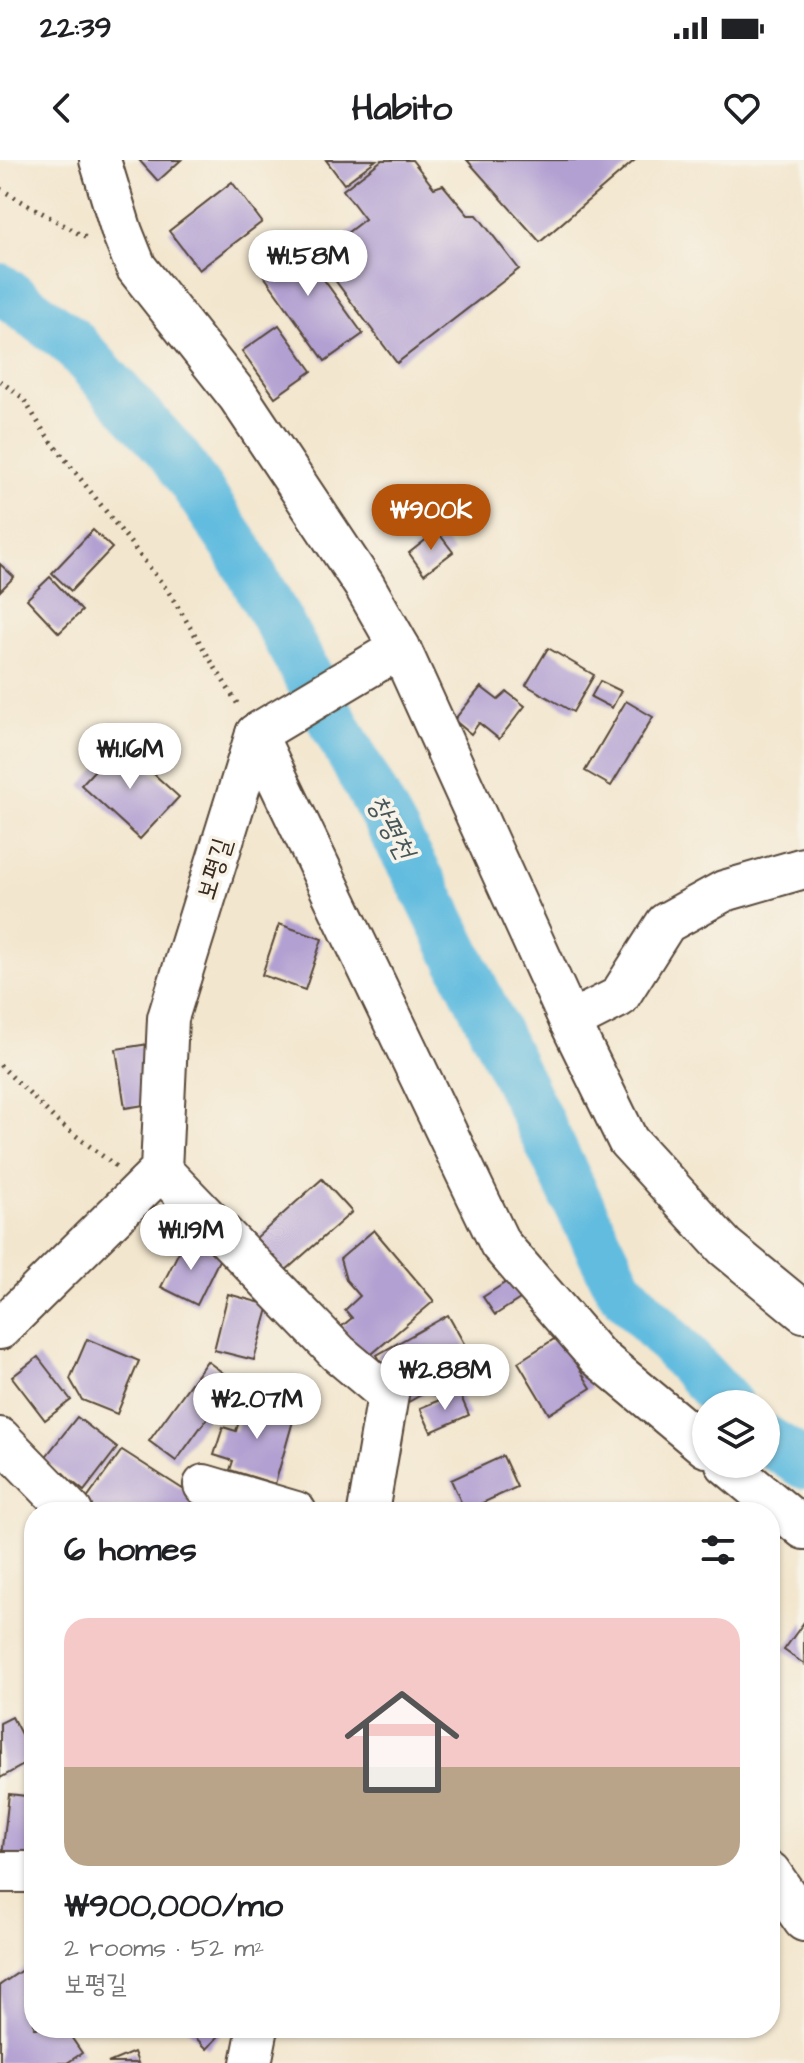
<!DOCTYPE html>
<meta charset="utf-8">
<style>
body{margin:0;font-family:"Architects Daughter","Poor Story",sans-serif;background:#f6f6f6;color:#202124;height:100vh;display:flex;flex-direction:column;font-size:30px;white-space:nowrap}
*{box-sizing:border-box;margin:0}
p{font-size:26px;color:#757577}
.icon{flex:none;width:44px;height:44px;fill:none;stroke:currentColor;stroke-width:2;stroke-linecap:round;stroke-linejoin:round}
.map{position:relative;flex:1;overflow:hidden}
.drawer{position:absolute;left:24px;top:1342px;width:756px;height:536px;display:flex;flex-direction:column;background:#fff;border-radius:32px;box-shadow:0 2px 6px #0004}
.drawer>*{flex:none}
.controls{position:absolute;left:692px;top:1230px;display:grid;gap:16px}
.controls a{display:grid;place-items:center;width:88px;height:88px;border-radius:50%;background:#fff;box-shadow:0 2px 6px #0004;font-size:40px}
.price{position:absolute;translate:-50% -68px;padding:0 18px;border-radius:28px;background:#fff;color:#222;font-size:26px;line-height:52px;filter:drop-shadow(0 2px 4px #0008)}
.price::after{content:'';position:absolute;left:50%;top:48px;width:24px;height:18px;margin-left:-12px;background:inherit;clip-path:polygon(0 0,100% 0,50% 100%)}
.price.active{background:#b45309;color:#fff}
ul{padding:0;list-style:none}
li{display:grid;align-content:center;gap:16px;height:424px;padding:0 40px}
li span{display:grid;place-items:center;height:248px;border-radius:24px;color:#555}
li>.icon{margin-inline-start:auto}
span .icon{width:144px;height:144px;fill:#fffc;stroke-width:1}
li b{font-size:34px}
h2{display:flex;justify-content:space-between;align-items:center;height:96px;padding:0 40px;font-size:34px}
.status{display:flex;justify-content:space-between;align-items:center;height:56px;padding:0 40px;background:#fff;direction:ltr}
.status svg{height:22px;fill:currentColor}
header{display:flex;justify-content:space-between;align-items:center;height:104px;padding:0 40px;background:#fff;font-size:36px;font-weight:700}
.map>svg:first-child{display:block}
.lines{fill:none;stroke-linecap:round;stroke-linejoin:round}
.river{stroke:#62bcdf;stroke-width:50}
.building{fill:#b2a0d2}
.minor-casing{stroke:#574638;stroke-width:44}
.path{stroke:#574638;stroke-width:5;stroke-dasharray:2 6;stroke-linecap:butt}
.minor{stroke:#fff;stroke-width:40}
.labels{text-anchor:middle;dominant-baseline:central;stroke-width:7;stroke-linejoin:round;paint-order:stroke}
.street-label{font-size:26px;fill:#3b2a1e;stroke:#f7f3e8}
.water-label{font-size:28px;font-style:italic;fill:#475658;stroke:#f7f3e8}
</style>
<div class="status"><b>22:39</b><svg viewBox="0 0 49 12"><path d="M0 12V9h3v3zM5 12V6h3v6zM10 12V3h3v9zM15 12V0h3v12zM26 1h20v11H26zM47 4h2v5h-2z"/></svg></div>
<header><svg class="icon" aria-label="back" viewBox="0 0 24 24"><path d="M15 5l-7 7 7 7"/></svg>Habito<svg class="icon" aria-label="heart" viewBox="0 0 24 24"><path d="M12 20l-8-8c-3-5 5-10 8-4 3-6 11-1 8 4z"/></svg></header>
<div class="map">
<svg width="804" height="1903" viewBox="0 0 804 1903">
<rect width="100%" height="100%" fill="#f7f3e8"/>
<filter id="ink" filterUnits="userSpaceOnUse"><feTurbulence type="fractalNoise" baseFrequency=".0125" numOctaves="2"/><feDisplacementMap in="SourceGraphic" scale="16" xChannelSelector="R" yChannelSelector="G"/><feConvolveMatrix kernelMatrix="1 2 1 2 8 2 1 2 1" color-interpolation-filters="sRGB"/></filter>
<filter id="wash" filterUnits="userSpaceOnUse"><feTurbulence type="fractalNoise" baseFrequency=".006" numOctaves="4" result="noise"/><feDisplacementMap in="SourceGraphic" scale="32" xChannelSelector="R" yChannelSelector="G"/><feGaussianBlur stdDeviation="1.8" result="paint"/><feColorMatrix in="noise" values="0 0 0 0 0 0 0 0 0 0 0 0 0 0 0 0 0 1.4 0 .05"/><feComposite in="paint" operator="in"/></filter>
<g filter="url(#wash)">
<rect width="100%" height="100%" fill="#f3e6ce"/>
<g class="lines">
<g class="river">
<path d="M0,128L71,181L175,296L238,389L428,734L619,1127L728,1244"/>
<path d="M766,1280L804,1304"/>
</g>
</g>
<g id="blocks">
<g class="building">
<path d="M139,0H181L158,21Z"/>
<path d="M326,0H376L344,24Z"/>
<path d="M382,0H412L434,28L443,25L468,55H477L519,109L397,203L317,96L365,59L343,30Z"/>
<path d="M467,0H635L540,82Z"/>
<path d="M232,22L262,62L199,110L169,71Z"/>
<path d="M291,74L363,174L325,201L254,102Z"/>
<path d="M279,165L312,211L275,237L242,191Z"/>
<path d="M93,370L112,388L71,431L52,413Z"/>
<path d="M437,371L453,392L424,414L409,393Z"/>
<path d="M0,404L14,417L0,431Z"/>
<path d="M50,417L82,451L59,473L27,439Z"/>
<path d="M548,488L594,515L573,552L526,525Z"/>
<path d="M600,521L621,531L612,548L591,537Z"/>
<path d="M481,527L498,540L507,532L525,546L499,579L479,563L471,574L454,560Z"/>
<path d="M626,541L653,557L611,626L585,611Z"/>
<path d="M120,583L179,637L140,679L81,625Z"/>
<path d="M279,764L322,779L305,830L262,815Z"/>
<path d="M149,884L157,943L125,948L116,889Z"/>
<path d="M322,1019L352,1052L285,1111L256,1078Z"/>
<path d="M374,1070L434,1141L367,1198L341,1167L352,1158L345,1150L360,1136L346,1120L340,1099Z"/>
<path d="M186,1078L221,1096L197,1145L161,1127Z"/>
<path d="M508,1121L520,1139L495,1155L483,1137Z"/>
<path d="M228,1134L269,1145L254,1200L214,1190Z"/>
<path d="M448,1155L480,1212L437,1237L428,1231L405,1244L377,1195Z"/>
<path d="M559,1176L591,1228L549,1254L518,1202Z"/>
<path d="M87,1179L139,1201L117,1254L82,1240L70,1219Z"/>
<path d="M38,1197L71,1240L45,1260L12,1217Z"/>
<path d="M207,1201L234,1221L176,1301L149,1281Z"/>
<path d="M459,1232L469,1255L431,1272L420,1248Z"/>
<path d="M246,1239L295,1254L275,1324L230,1310L233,1301L214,1295L223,1267L236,1271Z"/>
<path d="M77,1257L117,1288L84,1331L44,1299Z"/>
<path d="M122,1290L195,1337L192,1352H100L84,1343Z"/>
<path d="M503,1296L517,1327L465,1351L451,1320Z"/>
<path d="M804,1462V1504L784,1490Z"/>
<path d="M12,1557L34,1599L0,1618V1563Z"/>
<path d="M9,1634L34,1637V1701L2,1697Z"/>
<path d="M25,1808L34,1821V1868H65L82,1893L67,1903H0V1825Z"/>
<path d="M186,1868H226L207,1889Z"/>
<path d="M134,1892L138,1903H108Z"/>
</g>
</g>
</g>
<g filter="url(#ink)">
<use href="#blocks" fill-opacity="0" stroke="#574638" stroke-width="2"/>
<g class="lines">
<defs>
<g id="minor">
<path d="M100,0L122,72L136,107L238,236L364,425L400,488L570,862L628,981L725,1087L804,1152"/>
<path d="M256,574L500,1084L597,1196L706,1287"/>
<path d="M570,862L619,837L666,763L724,731L804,708"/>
<path d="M161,1010L338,1193L388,1235L368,1352"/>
<path d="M0,1169L161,1010L168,858L256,574L400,488"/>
<path d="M0,1278L72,1352"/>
<path d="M726,1304L804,1369"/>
<path d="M204,1325L296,1352"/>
<path d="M0,1712H34"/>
<path d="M770,1712L804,1761"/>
<path d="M251,1903L258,1868"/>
</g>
</defs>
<use href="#minor" class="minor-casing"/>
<g class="path">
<path d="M0,29L90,80"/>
<path d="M0,221L23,238L44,272L168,431L240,548"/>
<path d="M0,905L58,962L117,1007"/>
</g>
<use href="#minor" class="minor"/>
</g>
</g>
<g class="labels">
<g class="street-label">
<text transform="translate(214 709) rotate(-73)">보평길</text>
</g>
<g class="water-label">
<text transform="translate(391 667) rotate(61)">창평천</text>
</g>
</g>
</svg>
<div class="controls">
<a><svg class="icon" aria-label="layers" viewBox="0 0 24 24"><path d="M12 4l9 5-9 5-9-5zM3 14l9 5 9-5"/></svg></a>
</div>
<b class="price" style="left:308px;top:138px">₩1.58M</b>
<b class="price active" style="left:431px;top:392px">₩900K</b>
<b class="price" style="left:130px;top:631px">₩1.16M</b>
<b class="price" style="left:191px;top:1112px">₩1.19M</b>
<b class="price" style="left:445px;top:1252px">₩2.88M</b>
<b class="price" style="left:257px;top:1281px">₩2.07M</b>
<section class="drawer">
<h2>6 homes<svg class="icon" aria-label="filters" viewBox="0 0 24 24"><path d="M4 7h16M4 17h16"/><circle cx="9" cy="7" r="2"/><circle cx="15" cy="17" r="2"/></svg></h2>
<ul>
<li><span style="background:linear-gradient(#f6c9c9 60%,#b9a48a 0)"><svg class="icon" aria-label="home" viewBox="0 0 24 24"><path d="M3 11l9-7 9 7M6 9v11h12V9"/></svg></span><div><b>₩900,000/mo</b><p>2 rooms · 52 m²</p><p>보평길</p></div></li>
</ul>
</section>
</div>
